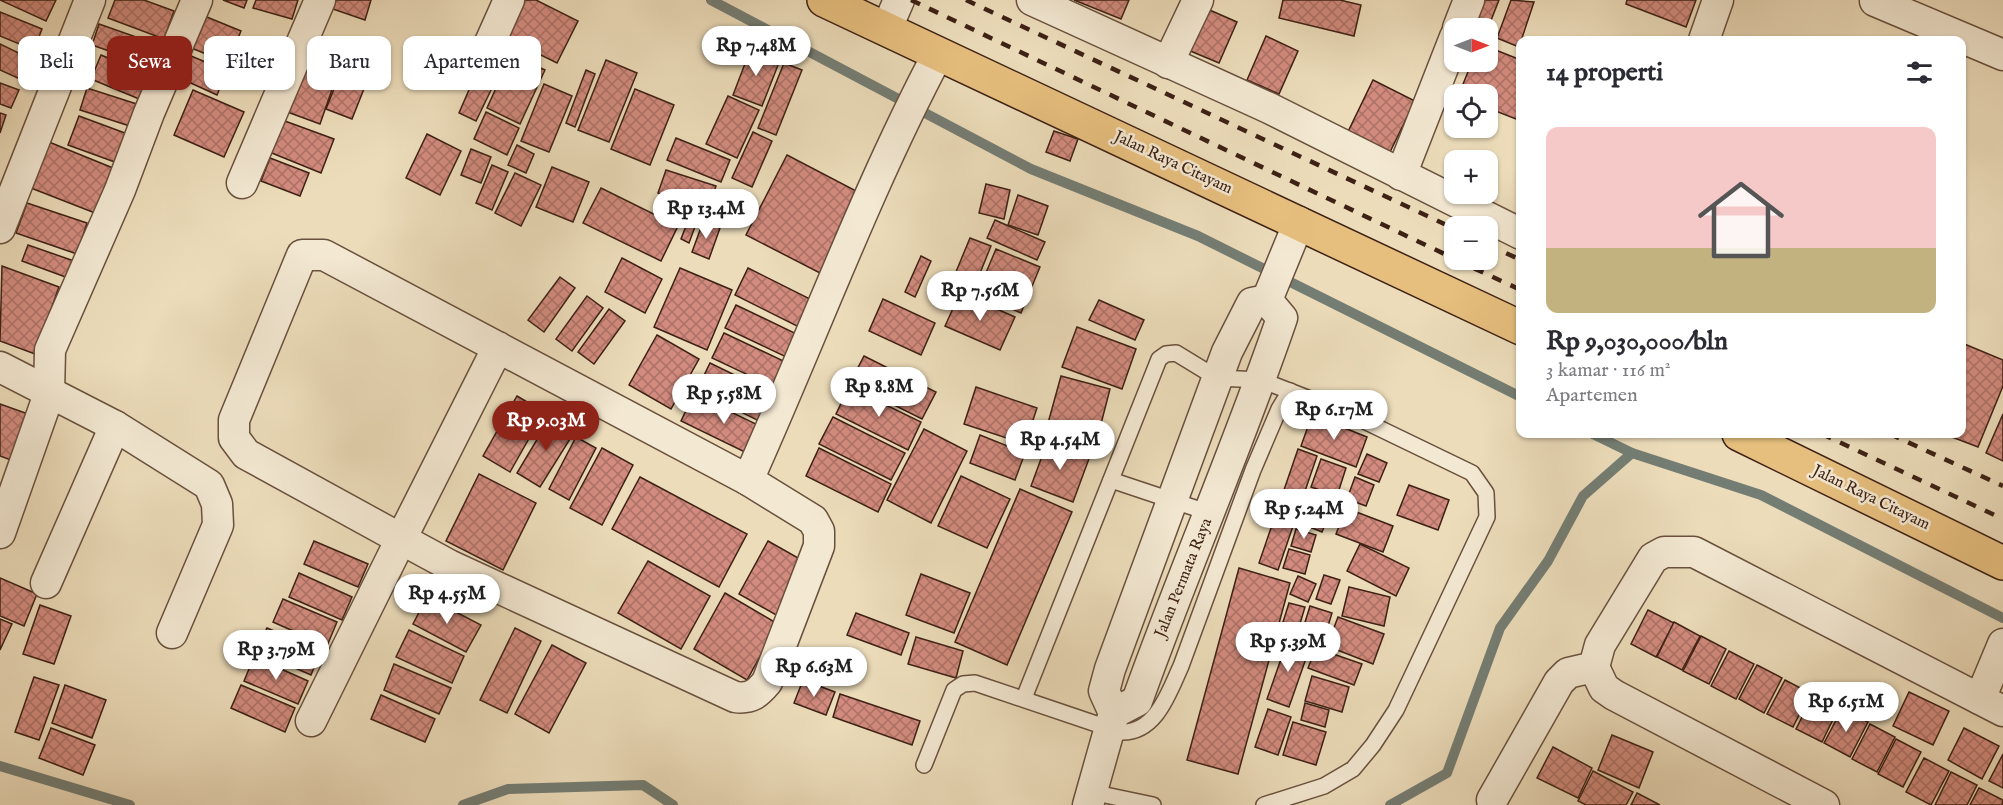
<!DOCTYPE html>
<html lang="id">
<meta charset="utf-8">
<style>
body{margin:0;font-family:"IM FELL English",serif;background:#f7f7f7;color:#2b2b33;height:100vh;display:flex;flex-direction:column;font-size:22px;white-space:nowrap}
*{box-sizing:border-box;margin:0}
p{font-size:20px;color:#7c7c81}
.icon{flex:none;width:33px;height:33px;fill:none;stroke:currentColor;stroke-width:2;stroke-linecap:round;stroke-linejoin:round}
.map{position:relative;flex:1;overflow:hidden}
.drawer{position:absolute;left:1516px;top:36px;width:450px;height:402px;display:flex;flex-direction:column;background:#fff;border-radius:12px;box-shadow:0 2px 4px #0004}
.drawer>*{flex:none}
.hud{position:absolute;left:18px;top:36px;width:570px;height:54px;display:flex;gap:12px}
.needle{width:39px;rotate:90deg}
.buttons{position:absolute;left:1444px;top:18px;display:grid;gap:12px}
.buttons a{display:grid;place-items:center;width:54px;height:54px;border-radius:12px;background:#fff;box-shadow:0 2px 4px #0004;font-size:30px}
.price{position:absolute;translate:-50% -51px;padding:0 14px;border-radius:21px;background:#fff;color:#222;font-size:20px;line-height:39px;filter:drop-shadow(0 2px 3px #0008)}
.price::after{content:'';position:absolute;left:50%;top:36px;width:18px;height:14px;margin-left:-9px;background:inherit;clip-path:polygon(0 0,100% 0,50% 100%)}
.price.current{background:#8f2418;color:#fff}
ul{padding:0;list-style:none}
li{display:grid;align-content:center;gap:12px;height:318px;padding:0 30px}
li+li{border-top:2px solid #e1e1e2}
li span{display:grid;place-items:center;height:186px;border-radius:12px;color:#555}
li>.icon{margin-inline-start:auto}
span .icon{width:108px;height:108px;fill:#fffc;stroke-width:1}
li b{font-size:26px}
h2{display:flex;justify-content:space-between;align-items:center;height:72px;padding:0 30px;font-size:26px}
.chip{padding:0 21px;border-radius:12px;background:#fff;box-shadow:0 2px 4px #0004;font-size:21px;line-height:54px}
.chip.current{background:#8f2418;color:#fff}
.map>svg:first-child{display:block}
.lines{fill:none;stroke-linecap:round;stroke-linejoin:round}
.stream{stroke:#747d73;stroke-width:10}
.building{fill:url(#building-cross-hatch);stroke:#3d2115;stroke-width:1.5}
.lane-casing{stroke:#69503e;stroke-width:18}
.street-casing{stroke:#69503e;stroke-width:33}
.primary-casing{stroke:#3d2115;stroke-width:36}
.lane{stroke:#f3e8d2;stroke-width:15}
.street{stroke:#f3e8d2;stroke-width:30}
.primary{stroke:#e6be7d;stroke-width:33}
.rail{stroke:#3d2115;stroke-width:4.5;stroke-dasharray:10 10;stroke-linecap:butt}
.labels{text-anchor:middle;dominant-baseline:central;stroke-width:5;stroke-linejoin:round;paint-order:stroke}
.street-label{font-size:16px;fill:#3d2115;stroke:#f3e8d2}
</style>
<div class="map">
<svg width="2003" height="805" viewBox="0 0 2003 805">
<defs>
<pattern id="building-cross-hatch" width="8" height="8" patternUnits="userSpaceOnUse" patternTransform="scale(1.5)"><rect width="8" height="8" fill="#d28b7e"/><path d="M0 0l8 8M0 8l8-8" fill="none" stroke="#ac7166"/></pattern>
</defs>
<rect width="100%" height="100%" fill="#ecdcba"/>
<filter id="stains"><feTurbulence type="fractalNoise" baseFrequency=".00333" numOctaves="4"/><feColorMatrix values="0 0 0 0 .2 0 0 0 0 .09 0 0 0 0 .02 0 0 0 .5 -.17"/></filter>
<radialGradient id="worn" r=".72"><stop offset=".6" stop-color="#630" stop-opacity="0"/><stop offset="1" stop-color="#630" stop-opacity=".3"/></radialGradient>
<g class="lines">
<g class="stream">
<path d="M711,0L1031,169L1198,236L1521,397"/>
<path d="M1593,434L1632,453L1761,495L2003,618"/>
<path d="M0,766L130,805"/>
<path d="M463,805L508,789L643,785L673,805"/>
<path d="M1390,805L1447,773L1500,628L1548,561L1583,496L1632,453"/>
</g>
</g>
<g class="building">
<path d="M0,0H56L46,21Z"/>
<path d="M115,0H144L174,11L164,39L108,18Z"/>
<path d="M223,0H247L244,8Z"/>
<path d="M256,0H298L292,19L253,8Z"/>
<path d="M336,0H371L365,20L333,9Z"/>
<path d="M519,0H536L578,21L557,63L502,36Z"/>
<path d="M1074,0H1129L1121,19Z"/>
<path d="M1283,0H1340L1361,5L1354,36L1279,18Z"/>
<path d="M1483,0H1499L1488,28H1472Z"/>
<path d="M1511,0L1534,2L1519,47L1497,38Z"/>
<path d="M1627,0H1696L1686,27L1626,4Z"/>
<path d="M1205,8L1237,22L1219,63L1188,50Z"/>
<path d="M0,12L42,29L34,50L0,36Z"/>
<path d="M202,15L241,31L228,63L189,47Z"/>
<path d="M99,24L156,44L149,65L92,45Z"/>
<path d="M1266,36L1298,51L1279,94L1247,80Z"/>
<path d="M0,44L29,58L20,79L0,70Z"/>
<path d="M242,45L279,58L269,89L231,76Z"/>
<path d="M351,46L377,56L352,119L326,109Z"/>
<path d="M1488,47L1521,60V121L1488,108V94H1459L1472,62H1488Z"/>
<path d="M751,48L780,60L762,106L733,95Z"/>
<path d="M303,50L341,64L320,124L282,110Z"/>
<path d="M101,55L154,77L144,101L91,79Z"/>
<path d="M511,55L545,70L520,124L487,108Z"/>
<path d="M191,56L227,71L217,95L182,79Z"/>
<path d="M606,60L637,73L609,142L578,130Z"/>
<path d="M784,63L802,70L776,135L758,128Z"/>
<path d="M586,70L595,74L575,127L566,123Z"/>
<path d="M475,76L494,84L476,121L459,113Z"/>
<path d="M1373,80L1415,101L1387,158L1345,138Z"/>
<path d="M0,83L19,90L11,108L0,104Z"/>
<path d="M544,84L572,96L549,152L521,141Z"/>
<path d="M87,88L143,106L136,128L80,110Z"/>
<path d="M635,89L674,105L650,165L611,149Z"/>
<path d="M193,90L244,112L224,157L174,135Z"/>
<path d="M728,96L759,110L737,158L706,144Z"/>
<path d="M486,112L519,128L507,155L474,139Z"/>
<path d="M0,113L6,115L0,133Z"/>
<path d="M79,116L133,136L123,165L68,145Z"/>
<path d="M274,117L334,139L321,173L262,149Z"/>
<path d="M1054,131L1078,139L1070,161L1046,152Z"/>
<path d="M753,132L772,141L752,187L732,178Z"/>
<path d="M427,134L461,151L440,195L406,178Z"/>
<path d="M676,138L730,160L721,182L667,160Z"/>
<path d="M49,142L113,168L95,213L31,188Z"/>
<path d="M517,145L534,154L526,173L508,165Z"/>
<path d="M471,149L491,157L481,183L461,175Z"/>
<path d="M787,155L860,193L820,273L746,235Z"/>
<path d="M270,158L309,173L300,196L261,181Z"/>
<path d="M492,165L508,172L492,210L476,203Z"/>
<path d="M552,167L589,182L573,222L536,207Z"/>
<path d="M666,170L716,186L707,210L658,193Z"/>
<path d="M515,173L541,185L521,226L495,213Z"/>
<path d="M986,184L1010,190L1004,219L979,213Z"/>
<path d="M601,188L678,226L661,261L583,223Z"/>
<path d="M1018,195L1048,206L1038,235L1008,225Z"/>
<path d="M723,198L736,203L729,221L716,216Z"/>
<path d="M27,203L87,223L77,254L16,233Z"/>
<path d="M691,213L699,216L689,243L681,239Z"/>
<path d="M995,220L1045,242L1037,260L987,238Z"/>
<path d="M703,222L720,228L709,259L692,252Z"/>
<path d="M970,238L991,246L974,288L953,279Z"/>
<path d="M28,245L77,262L71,279L22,261Z"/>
<path d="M996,249L1040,267L1021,313L977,294Z"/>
<path d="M921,256L931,261L915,297L905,292Z"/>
<path d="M622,258L662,279L645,313L605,292Z"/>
<path d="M2,266L59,287L35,354L0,341Z"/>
<path d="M680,268L732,290L707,350L654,327Z"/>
<path d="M748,268L820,304L807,331L735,295Z"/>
<path d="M560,277L575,288L544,332L528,320Z"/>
<path d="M960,293L1015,317L1000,350L945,326Z"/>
<path d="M587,296L603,308L572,351L556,339Z"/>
<path d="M883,299L935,323L921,355L869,331Z"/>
<path d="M1099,300L1144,320L1135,340L1089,320Z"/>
<path d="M736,305L807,339L797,362L725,328Z"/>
<path d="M609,309L625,321L594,364L578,352Z"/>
<path d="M1077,327L1136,349L1122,389L1062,367Z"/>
<path d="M724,333L794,366L782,391L712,358Z"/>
<path d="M657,335L699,359L671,409L629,385Z"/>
<path d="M1962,343L2003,360V386L1978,447L1944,434H1962Z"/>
<path d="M864,356L936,392L922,419L850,383Z"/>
<path d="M710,363L782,398L769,426L697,390Z"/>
<path d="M1061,376L1110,389L1095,447L1045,434Z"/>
<path d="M849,387L921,422L908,450L836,414Z"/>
<path d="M976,387L1037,408L1025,444L964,424Z"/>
<path d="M694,394L766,429L753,456L681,421Z"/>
<path d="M517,396L544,412L510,472L483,456Z"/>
<path d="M0,404L28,414L11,460L0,456Z"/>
<path d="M2003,414V461L1986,453Z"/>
<path d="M1312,415L1367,437L1356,467L1301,446Z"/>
<path d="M551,416L575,431L540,487L517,473Z"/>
<path d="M833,417L905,453L891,480L819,444Z"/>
<path d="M924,429L967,451L931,523L887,500Z"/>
<path d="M980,435L1025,453L1015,480L970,463Z"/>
<path d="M576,437L596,448L569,500L549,489Z"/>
<path d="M1048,440L1090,456L1073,502L1031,486Z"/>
<path d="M602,448L633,465L602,525L570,508Z"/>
<path d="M819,448L891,484L878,512L806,476Z"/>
<path d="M1298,449L1317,456L1278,570L1259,563Z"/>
<path d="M1367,454L1387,463L1379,482L1358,474Z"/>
<path d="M1321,459L1346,468L1337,496L1311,487Z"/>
<path d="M479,474L536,503L503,570L446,541Z"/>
<path d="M961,476L1010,499L987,548L938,526Z"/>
<path d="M640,477L747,534L719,587L612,529Z"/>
<path d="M1355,477L1374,485L1366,506L1347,499Z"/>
<path d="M1409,485L1449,500L1438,530L1397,515Z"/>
<path d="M1020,489L1072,512L1007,665L955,642Z"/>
<path d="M1313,490L1335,499L1322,532L1300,523Z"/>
<path d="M1346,508L1393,526L1383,552L1336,534Z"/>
<path d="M1296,529L1316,535L1311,552L1291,546Z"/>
<path d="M314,541L368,564L358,587L304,564Z"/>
<path d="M768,541L807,563L778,616L739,594Z"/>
<path d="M1360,544L1409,568L1396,596L1347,571Z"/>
<path d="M1289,549L1310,555L1305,574L1283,568Z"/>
<path d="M648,561L710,596L681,649L618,613Z"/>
<path d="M1239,568L1290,583L1238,774L1187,760Z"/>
<path d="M299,573L352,597L342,620L289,597Z"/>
<path d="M921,574L970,593L954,633L906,615Z"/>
<path d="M1324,575L1340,580L1331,604L1316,599Z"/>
<path d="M1298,576L1316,584L1308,602L1290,594Z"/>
<path d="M0,578L37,594L24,626L0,616Z"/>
<path d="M1349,587L1390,597L1384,626L1342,616Z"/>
<path d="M725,593L778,624L747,680L694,649Z"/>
<path d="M427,597L481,625L466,652L413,624Z"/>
<path d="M283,599L337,622L327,646L273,622Z"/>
<path d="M1289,603L1305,607L1299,627L1283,622Z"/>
<path d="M40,605L71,616L54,664L23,654Z"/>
<path d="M1310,606L1332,613L1324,639L1302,632Z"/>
<path d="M1648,610L1674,623L1656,657L1631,644Z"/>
<path d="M856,613L909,633L901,655L847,635Z"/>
<path d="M1338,617L1384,634L1373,664L1327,646Z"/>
<path d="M0,619L12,624L0,650Z"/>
<path d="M1674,622L1700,636L1682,670L1657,657Z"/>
<path d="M267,628L321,651L311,675L256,651Z"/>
<path d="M515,628L541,641L507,713L480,700Z"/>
<path d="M409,630L464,656L452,683L396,657Z"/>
<path d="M1701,636L1726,649L1709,684L1683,671Z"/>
<path d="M916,637L963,651L956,678L908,664Z"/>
<path d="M1288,639L1310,647L1289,707L1267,699Z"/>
<path d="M552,645L586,663L549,733L515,714Z"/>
<path d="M1316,648L1362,664L1354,685L1308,668Z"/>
<path d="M1729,651L1754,664L1736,699L1711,686Z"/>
<path d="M254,657L308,681L298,704L244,681Z"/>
<path d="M394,664L451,688L439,714L384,690Z"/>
<path d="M1757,665L1782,678L1764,713L1739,699Z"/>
<path d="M1312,676L1349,687L1342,712L1305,701Z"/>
<path d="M34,677L59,685L39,740L15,732Z"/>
<path d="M803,680L835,692L826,715L794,703Z"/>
<path d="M1785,680L1810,693L1793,727L1767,714Z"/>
<path d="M65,685L106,700L92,738L52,723Z"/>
<path d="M241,685L295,708L285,732L231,708Z"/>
<path d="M1909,692L1949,711L1933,745L1893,726Z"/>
<path d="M840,694L920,721L912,745L833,717Z"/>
<path d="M1814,694L1839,707L1822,742L1796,729Z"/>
<path d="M381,695L435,719L425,742L371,719Z"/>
<path d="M1305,703L1329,710L1325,727L1301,720Z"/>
<path d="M1268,709L1291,717L1278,755L1255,747Z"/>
<path d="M1842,709L1868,722L1850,757L1824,743Z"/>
<path d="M1293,722L1326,732L1316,765L1283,755Z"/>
<path d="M1870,724L1895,737L1877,772L1852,759Z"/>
<path d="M51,728L95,745L83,775L39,758Z"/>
<path d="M1964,728L1999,746L1982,779L1948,760Z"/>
<path d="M1612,735L1653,752L1639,788L1598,770Z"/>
<path d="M1896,739L1921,752L1903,787L1878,774Z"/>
<path d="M1553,747L1592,768L1578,798L1537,778Z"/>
<path d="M2003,754V788L1989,781Z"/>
<path d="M1924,758L1949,771L1931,805L1906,792Z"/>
<path d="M1593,771L1633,792L1626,805H1586L1578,801Z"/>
<path d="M1951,772L1977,785L1967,805H1935Z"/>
<path d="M1979,788L2003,800L2002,805H1970Z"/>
<path d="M1637,793L1660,805H1631Z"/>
</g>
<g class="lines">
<defs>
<g id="lane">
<path d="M1111,480L1210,513"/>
<path d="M1024,698L1159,359L1166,354L1176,353L1217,378L1261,380L1356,417L1472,473L1486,493L1487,517L1396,710L1373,745L1353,769L1324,786L1264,805"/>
<path d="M924,765L954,690L963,684L975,683L1120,732C1156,734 1169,692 1181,666L1253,470L1279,409L1290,391"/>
<path d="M1091,792L1153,805"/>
</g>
<g id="street">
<path d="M1032,0L1269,108L1521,234"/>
<path d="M1875,1L2003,55"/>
<path d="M1458,28L1469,0"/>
<path d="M886,30L899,0"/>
<path d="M1704,40L1718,0"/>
<path d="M484,56L509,0"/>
<path d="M1168,63L1198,0"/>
<path d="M1401,175L1455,37"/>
<path d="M242,183L320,0"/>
<path d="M0,228L90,0"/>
<path d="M1267,300L1299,222"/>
<path d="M0,367L115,426L209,485L217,504L218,525L172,633"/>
<path d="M748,480C812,338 865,192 938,54"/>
<path d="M0,533L49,394L50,350L120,190L149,113L197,0"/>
<path d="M46,583L115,426"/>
<path d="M1594,667L1604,688L1614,695L1824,805"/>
<path d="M1980,699L2003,644"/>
<path d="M1114,713L1137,701C1183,572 1238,447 1282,318L1267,300"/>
<path d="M311,721L401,539L246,454L234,438V420L302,255H324L748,480L813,520L819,531V546L767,682C757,694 751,699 735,697L449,565L401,539L498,347"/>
<path d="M1492,800L1559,682L1568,673L1594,667L1600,645L1653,558L1664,552H1694L2003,711"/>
<path d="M1088,805L1114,713L1104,691L1110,669L1227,352L1252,303L1267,300"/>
</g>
<g id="primary">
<path d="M824,0L1521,328"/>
<path d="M1739,434L2003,563"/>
</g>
</defs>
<use href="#lane" class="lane-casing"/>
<use href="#street" class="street-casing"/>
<use href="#primary" class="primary-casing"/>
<use href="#lane" class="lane"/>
<use href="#street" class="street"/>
<use href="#primary" class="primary"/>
<g class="rail">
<path d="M911,0L1455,259"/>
<path d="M966,0L1455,229"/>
<path d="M1488,245L1521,260"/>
<path d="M1456,260L1521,290"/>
<path d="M1822,434L2003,519"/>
<path d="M1890,434L2003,486"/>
</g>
</g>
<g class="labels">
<g class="street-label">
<text transform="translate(1173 163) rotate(25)">Jalan Raya Citayam</text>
<text transform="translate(1871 498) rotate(26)">Jalan Raya Citayam</text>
<text transform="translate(1184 578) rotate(-68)">Jalan Permata Raya</text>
</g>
</g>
<rect width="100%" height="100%" filter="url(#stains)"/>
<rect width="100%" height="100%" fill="url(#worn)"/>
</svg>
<div class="buttons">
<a><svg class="needle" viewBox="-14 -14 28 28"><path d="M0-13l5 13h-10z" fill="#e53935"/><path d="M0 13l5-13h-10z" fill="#7c7c81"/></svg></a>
<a><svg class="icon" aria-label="locate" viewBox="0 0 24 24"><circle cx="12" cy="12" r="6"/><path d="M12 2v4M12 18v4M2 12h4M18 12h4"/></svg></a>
<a>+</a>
<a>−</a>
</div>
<b class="price" style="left:756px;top:77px">Rp 7.48M</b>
<b class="price" style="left:706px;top:240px">Rp 13.4M</b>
<b class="price" style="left:980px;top:322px">Rp 7.56M</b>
<b class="price" style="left:879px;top:418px">Rp 8.8M</b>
<b class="price" style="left:724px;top:425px">Rp 5.58M</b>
<b class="price" style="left:1334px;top:441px">Rp 6.17M</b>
<b class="price current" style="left:546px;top:452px">Rp 9.03M</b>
<b class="price" style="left:1060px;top:471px">Rp 4.54M</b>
<b class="price" style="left:1304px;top:540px">Rp 5.24M</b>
<b class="price" style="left:447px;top:625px">Rp 4.55M</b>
<b class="price" style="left:1288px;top:673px">Rp 5.39M</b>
<b class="price" style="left:276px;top:681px">Rp 3.79M</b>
<b class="price" style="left:814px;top:698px">Rp 6.63M</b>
<b class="price" style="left:1846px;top:733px">Rp 6.51M</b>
<div class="hud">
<a class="chip">Beli</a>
<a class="chip current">Sewa</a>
<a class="chip">Filter</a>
<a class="chip">Baru</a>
<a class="chip">Apartemen</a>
</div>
<section class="drawer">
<h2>14 properti<svg class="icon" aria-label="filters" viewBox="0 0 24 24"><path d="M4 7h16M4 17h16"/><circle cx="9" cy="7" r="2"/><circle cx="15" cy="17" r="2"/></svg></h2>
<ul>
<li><span style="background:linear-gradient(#f6c9c9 65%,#c2b280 0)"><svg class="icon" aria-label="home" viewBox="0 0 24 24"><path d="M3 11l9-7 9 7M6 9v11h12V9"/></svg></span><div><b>Rp 9,030,000/bln</b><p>3 kamar · 116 m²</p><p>Apartemen</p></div></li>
</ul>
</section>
</div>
